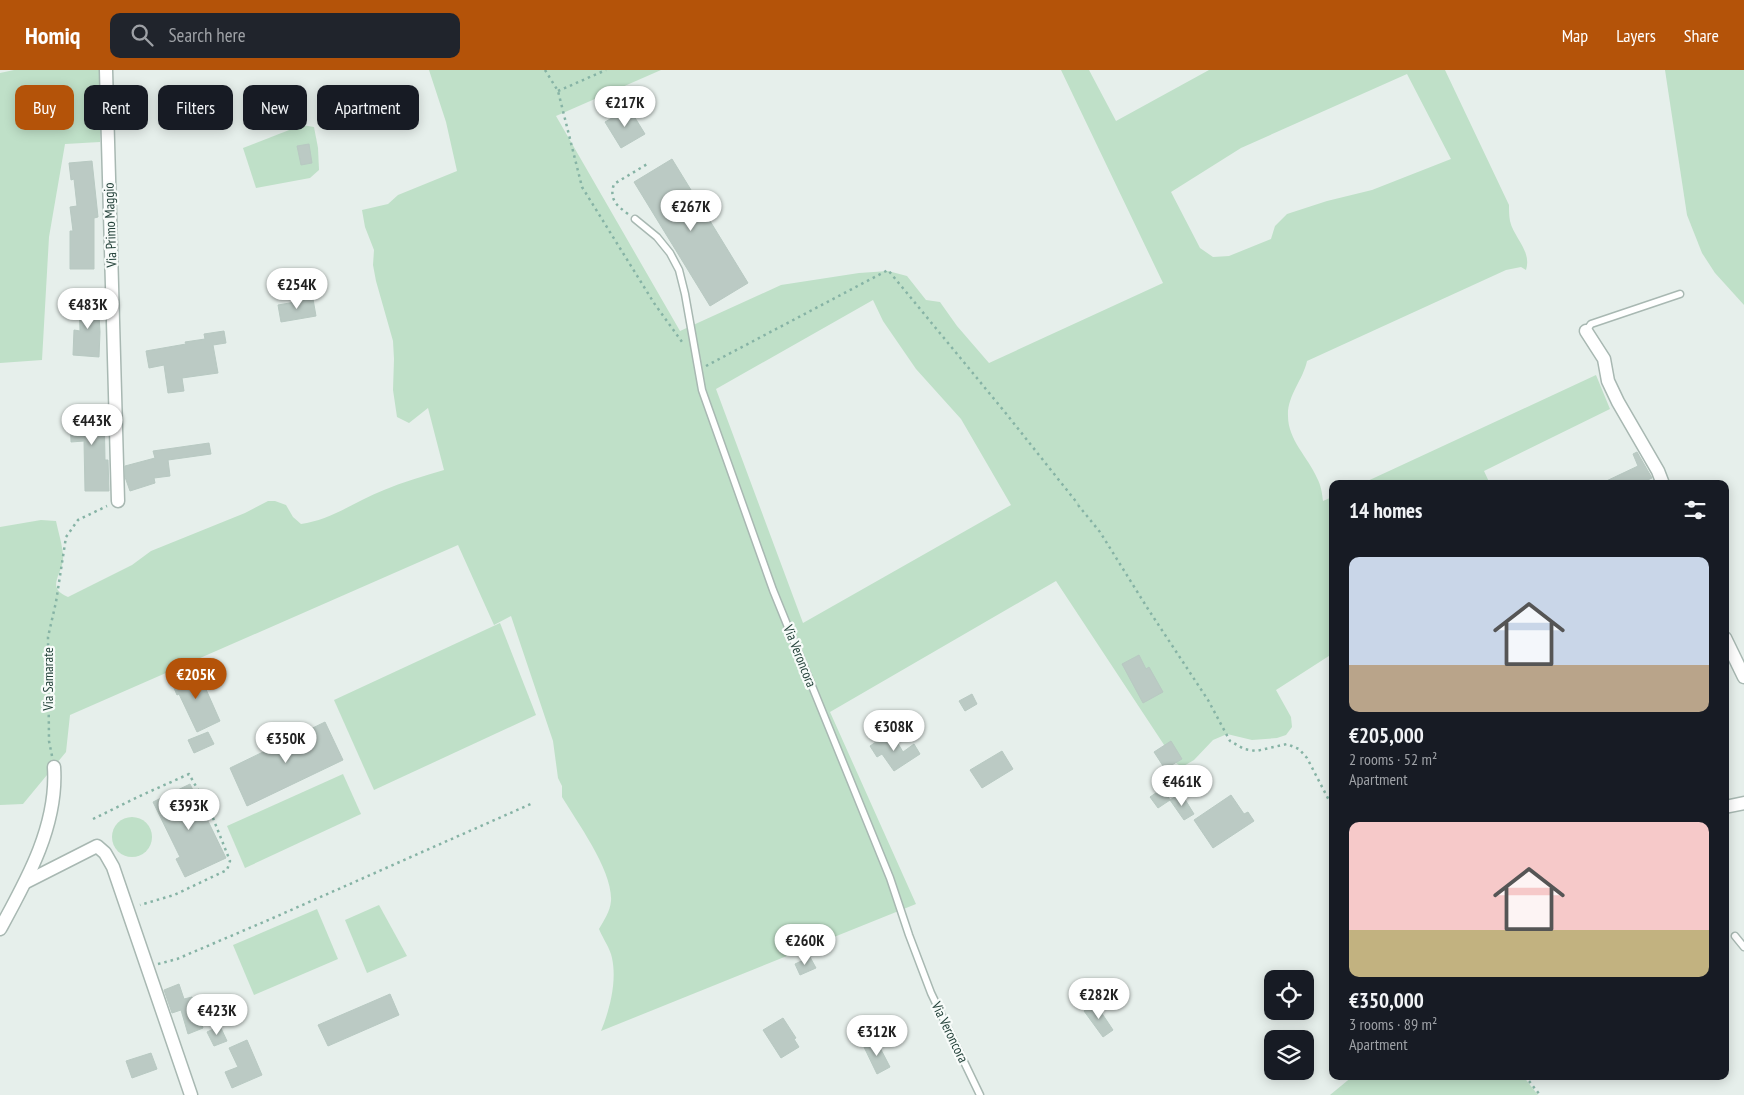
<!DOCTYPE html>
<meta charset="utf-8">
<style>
body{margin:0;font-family:"PT Sans Narrow",sans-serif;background:#20242c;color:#f1f3f6;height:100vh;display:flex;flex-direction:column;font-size:19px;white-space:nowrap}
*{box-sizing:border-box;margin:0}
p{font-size:16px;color:#9ea1a6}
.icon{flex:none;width:28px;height:28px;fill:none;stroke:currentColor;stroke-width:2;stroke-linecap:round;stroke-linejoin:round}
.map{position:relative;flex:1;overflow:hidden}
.panel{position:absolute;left:1329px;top:410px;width:400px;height:600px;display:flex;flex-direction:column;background:#171b24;border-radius:10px;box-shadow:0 2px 12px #0003}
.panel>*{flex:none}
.hud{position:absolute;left:15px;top:15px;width:475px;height:45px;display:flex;gap:10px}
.tools{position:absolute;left:1264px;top:900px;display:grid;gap:10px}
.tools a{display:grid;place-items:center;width:50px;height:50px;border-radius:10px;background:#171b24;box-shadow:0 2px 12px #0003;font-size:25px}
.price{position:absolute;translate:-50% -42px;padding:0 11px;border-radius:18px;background:#fff;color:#222;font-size:16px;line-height:32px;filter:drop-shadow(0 1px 2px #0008)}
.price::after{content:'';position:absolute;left:50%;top:30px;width:15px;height:11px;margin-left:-8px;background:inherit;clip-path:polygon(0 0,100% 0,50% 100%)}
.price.selected{background:#b45309;color:#fff}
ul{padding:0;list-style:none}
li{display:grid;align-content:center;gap:10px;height:265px;padding:0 20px}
li span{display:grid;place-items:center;height:155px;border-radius:10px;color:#555}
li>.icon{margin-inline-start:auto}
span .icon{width:90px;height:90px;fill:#fffc;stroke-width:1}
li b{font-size:21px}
h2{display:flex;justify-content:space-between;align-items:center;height:60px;padding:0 20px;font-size:21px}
.tag{padding:0 18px;border-radius:10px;background:#171b24;box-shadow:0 2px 12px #0003;font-size:18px;line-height:45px}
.tag.selected{background:#b45309;color:#fff}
header{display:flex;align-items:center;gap:30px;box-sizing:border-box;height:70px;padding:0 25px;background:#b45309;color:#fff}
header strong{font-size:24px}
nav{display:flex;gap:28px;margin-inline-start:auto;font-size:18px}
.search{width:350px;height:45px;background:#20242c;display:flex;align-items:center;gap:12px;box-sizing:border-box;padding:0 18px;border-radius:10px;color:#9ea1a6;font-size:19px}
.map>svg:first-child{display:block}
.green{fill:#bfe0c8;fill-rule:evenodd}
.building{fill:#bbcac4;stroke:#b8c9c2}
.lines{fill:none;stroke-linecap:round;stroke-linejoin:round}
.lane-casing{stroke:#a8b8b2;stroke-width:9}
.street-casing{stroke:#a8b8b2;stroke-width:15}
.path{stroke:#86b3a5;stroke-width:2.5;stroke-dasharray:2.5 4;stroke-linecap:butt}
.lane{stroke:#fff;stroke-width:6}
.street{stroke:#fff;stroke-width:12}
.labels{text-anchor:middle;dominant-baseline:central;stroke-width:4.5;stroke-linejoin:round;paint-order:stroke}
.street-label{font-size:14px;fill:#24423a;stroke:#f7fbf9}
</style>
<header>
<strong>Homiq</strong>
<div class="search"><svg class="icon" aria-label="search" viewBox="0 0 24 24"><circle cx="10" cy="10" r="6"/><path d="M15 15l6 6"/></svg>Search here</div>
<nav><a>Map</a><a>Layers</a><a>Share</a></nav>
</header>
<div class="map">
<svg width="1744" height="1025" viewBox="0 0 1744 1025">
<rect width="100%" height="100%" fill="#e6efeb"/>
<g class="green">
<path d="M14,0H103L100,72L65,74L49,167L42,290L0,293V3Z"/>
<path d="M429,0H661L556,46L680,261L781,215L859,203L888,201L907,206L926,230L940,232L957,256L989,293L1163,213L1061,0H1089L1116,51L1209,0H1445L1509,135C1509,140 1509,146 1510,151C1514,168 1532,181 1526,200L1521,197L1506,200L1307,291C1303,310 1287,326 1288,346C1288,370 1308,387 1317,408C1321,415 1322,423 1323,431L1332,427V584L1276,620L1291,647L1292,657L1286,665L1277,668L1252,670L1227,664L1213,670L1194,690L1182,697L1176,693L1056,511L830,642L916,834L601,961C610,939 617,911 612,888C610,878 603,869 599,859C604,850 610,842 611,831C613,801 577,752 562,727V716L558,708L553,671L511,546L494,555L458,475L70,645L66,682L23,734L0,735V457L41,450L56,451C58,461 64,480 63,490C61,506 46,518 68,527L132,495L151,481L245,443L268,431H275L286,435L293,447L301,454C331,450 356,431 384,420C403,412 424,406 444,400L428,338L409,353L397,347L393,320L394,289L393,271L376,211L373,195L374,180L365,157L362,140L388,134L398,125L457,101L446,52ZM1407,4L1451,89L1372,120L1327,131L1287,144L1275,156L1271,169L1229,186L1213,187L1200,178L1171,122L1241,78ZM873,230L883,251L916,299L961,349L1011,435L803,553L716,319Z"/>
<path d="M1665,0H1744V235L1715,203L1702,183L1687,145Z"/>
<path d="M302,55L314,57L318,78L319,100L310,108L256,118L243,78Z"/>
<path d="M1596,305L1610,339L1484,401L1490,414H1361Z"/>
<path d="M500,553L536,645L374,720L334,630Z"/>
<path d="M343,704L361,744L245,798L227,756Z"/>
<circle cx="132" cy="767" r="20"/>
<path d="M379,835L407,886L367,903L345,850Z"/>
<path d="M317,839L338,889L254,925L233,875Z"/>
<path d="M1353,1006H1523L1538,1025H1330Z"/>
</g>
<g class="building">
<path d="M629,38L645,64L621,78L605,52Z"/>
<path d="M309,74L312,93L301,95L297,76Z"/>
<path d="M672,89L748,213L710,236L634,112Z"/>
<path d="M92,91L98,147L94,148V199H70V161H73L70,137L77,136L74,109L71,110L69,93Z"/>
<path d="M79,229H98L100,262L99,287L73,285L74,260L80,261Z"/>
<path d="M313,229L316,246L281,252L278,235Z"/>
<path d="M224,261L226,273L213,275L218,303L182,308L184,321L168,323L164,295L149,298L146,281L186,274L185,272L205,269L204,264Z"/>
<path d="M104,338L105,390H108L109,421H85L84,371L71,372L70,339Z"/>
<path d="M209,373L211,384L168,390L170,406L154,408L155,413L130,421L125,407V396L155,388L153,381Z"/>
<path d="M1637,382L1652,408L1639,414H1600L1638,396L1633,384Z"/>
<path d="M1139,585L1146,599L1149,597L1163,622L1143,633L1122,594Z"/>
<path d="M197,599L220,651L197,662L179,624L177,625L171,611Z"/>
<path d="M972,624L977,634L965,641L959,631Z"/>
<path d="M325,652L343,690L247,736L230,698Z"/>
<path d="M208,662L214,674L194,683L188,670Z"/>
<path d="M891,662L903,682L914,674L920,684L894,701L882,684L877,687L870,676Z"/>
<path d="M1171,671L1182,689L1165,699L1154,682Z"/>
<path d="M1002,681L1013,699L982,718L970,700Z"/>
<path d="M190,714L226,788L185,807L176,789L180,787L153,732Z"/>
<path d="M1163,718L1170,730L1158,738L1150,727Z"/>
<path d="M1181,723L1194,744L1184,750L1170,730Z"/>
<path d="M1231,725L1244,744L1248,742L1254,751L1213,778L1194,750Z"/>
<path d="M810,887L816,898L800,905L795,894Z"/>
<path d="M179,914L184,929L192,927L203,958L188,964L181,940L172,943L164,920Z"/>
<path d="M390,924L399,945L328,976L318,955Z"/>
<path d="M1095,933L1113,960L1103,967L1084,941Z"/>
<path d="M783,948L796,968L794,969L799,977L781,988L763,960Z"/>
<path d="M220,956L227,971L214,976L207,962Z"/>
<path d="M247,970L262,1005L232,1018L225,1002L238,997L229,978Z"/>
<path d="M876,970L890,997L877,1004L864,977Z"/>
<path d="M151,983L157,999L132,1008L126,991Z"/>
</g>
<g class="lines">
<defs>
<g id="lane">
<path d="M635,149L657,167L670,183L679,200L685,224L702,320L773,520L890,808L909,865L931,923L980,1025"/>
<path d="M1586,261L1591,254L1680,224"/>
<path d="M1735,866L1744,877"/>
</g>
<g id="street">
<path d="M106,0L118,431"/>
<path d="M1586,261L1604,289L1608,311L1618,332L1658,401L1663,414"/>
<path d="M1725,568L1744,607"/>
<path d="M1725,737L1744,733"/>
<path d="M26,812L97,776L105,783L113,797L191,1025"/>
<path d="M0,859C27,810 58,755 54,697"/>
</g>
</defs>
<use href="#lane" class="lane-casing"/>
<use href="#street" class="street-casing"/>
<g class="path">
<path d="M545,0L558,21L582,117L654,233L682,272"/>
<path d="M558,21L606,0"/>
<path d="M628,144C616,135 609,129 614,114L649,93"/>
<path d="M706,296L888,200L1004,341L1078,434"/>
<path d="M1078,435L1100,462L1148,539L1208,630L1230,671L1244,679L1256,681L1287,674L1299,679L1307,688L1332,736"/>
<path d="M52,686L49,671L48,567L56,532L66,467L78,450L107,436"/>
<path d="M93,749L142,725L189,704L211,743L230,791L227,800L174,825L140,835"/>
<path d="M158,894L177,889L273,848L533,733"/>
<path d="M1525,1006L1540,1025"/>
</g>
<use href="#lane" class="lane"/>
<use href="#street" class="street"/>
</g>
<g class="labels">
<g class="street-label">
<text transform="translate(110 155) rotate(-92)">Via Primo Maggio</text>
<text transform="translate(800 586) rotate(68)">Via Veroncora</text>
<text transform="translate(48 609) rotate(-90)">Via Samarate</text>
<text transform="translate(950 962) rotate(64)">Via Veroncora</text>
</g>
</g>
</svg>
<div class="tools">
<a><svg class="icon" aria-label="locate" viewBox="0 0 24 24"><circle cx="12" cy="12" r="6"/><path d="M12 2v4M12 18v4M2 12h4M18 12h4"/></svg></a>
<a><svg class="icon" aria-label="layers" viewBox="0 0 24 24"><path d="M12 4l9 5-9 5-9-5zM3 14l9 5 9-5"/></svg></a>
</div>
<b class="price" style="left:625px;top:58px">€217K</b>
<b class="price" style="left:691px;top:162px">€267K</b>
<b class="price" style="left:297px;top:240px">€254K</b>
<b class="price" style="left:88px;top:260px">€483K</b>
<b class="price" style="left:92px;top:376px">€443K</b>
<b class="price selected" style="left:196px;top:630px">€205K</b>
<b class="price" style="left:894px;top:682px">€308K</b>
<b class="price" style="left:286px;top:694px">€350K</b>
<b class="price" style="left:1182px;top:737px">€461K</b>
<b class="price" style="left:189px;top:761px">€393K</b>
<b class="price" style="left:805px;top:896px">€260K</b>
<b class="price" style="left:1099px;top:950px">€282K</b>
<b class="price" style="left:217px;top:966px">€423K</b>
<b class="price" style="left:877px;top:987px">€312K</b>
<div class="hud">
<a class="tag selected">Buy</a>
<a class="tag">Rent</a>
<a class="tag">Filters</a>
<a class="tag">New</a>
<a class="tag">Apartment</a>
</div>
<section class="panel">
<h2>14 homes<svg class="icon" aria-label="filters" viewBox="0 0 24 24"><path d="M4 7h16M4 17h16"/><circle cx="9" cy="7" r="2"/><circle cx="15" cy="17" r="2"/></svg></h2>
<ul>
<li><span style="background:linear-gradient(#c9d6e8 70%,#b9a48a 0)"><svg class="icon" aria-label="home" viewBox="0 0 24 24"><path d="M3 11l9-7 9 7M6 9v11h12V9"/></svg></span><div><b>€205,000</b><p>2 rooms · 52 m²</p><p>Apartment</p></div></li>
<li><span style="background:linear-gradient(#f6c9c9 70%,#c2b280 0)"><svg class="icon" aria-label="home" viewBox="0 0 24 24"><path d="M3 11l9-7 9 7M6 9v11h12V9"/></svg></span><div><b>€350,000</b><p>3 rooms · 89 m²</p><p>Apartment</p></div></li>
</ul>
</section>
</div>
